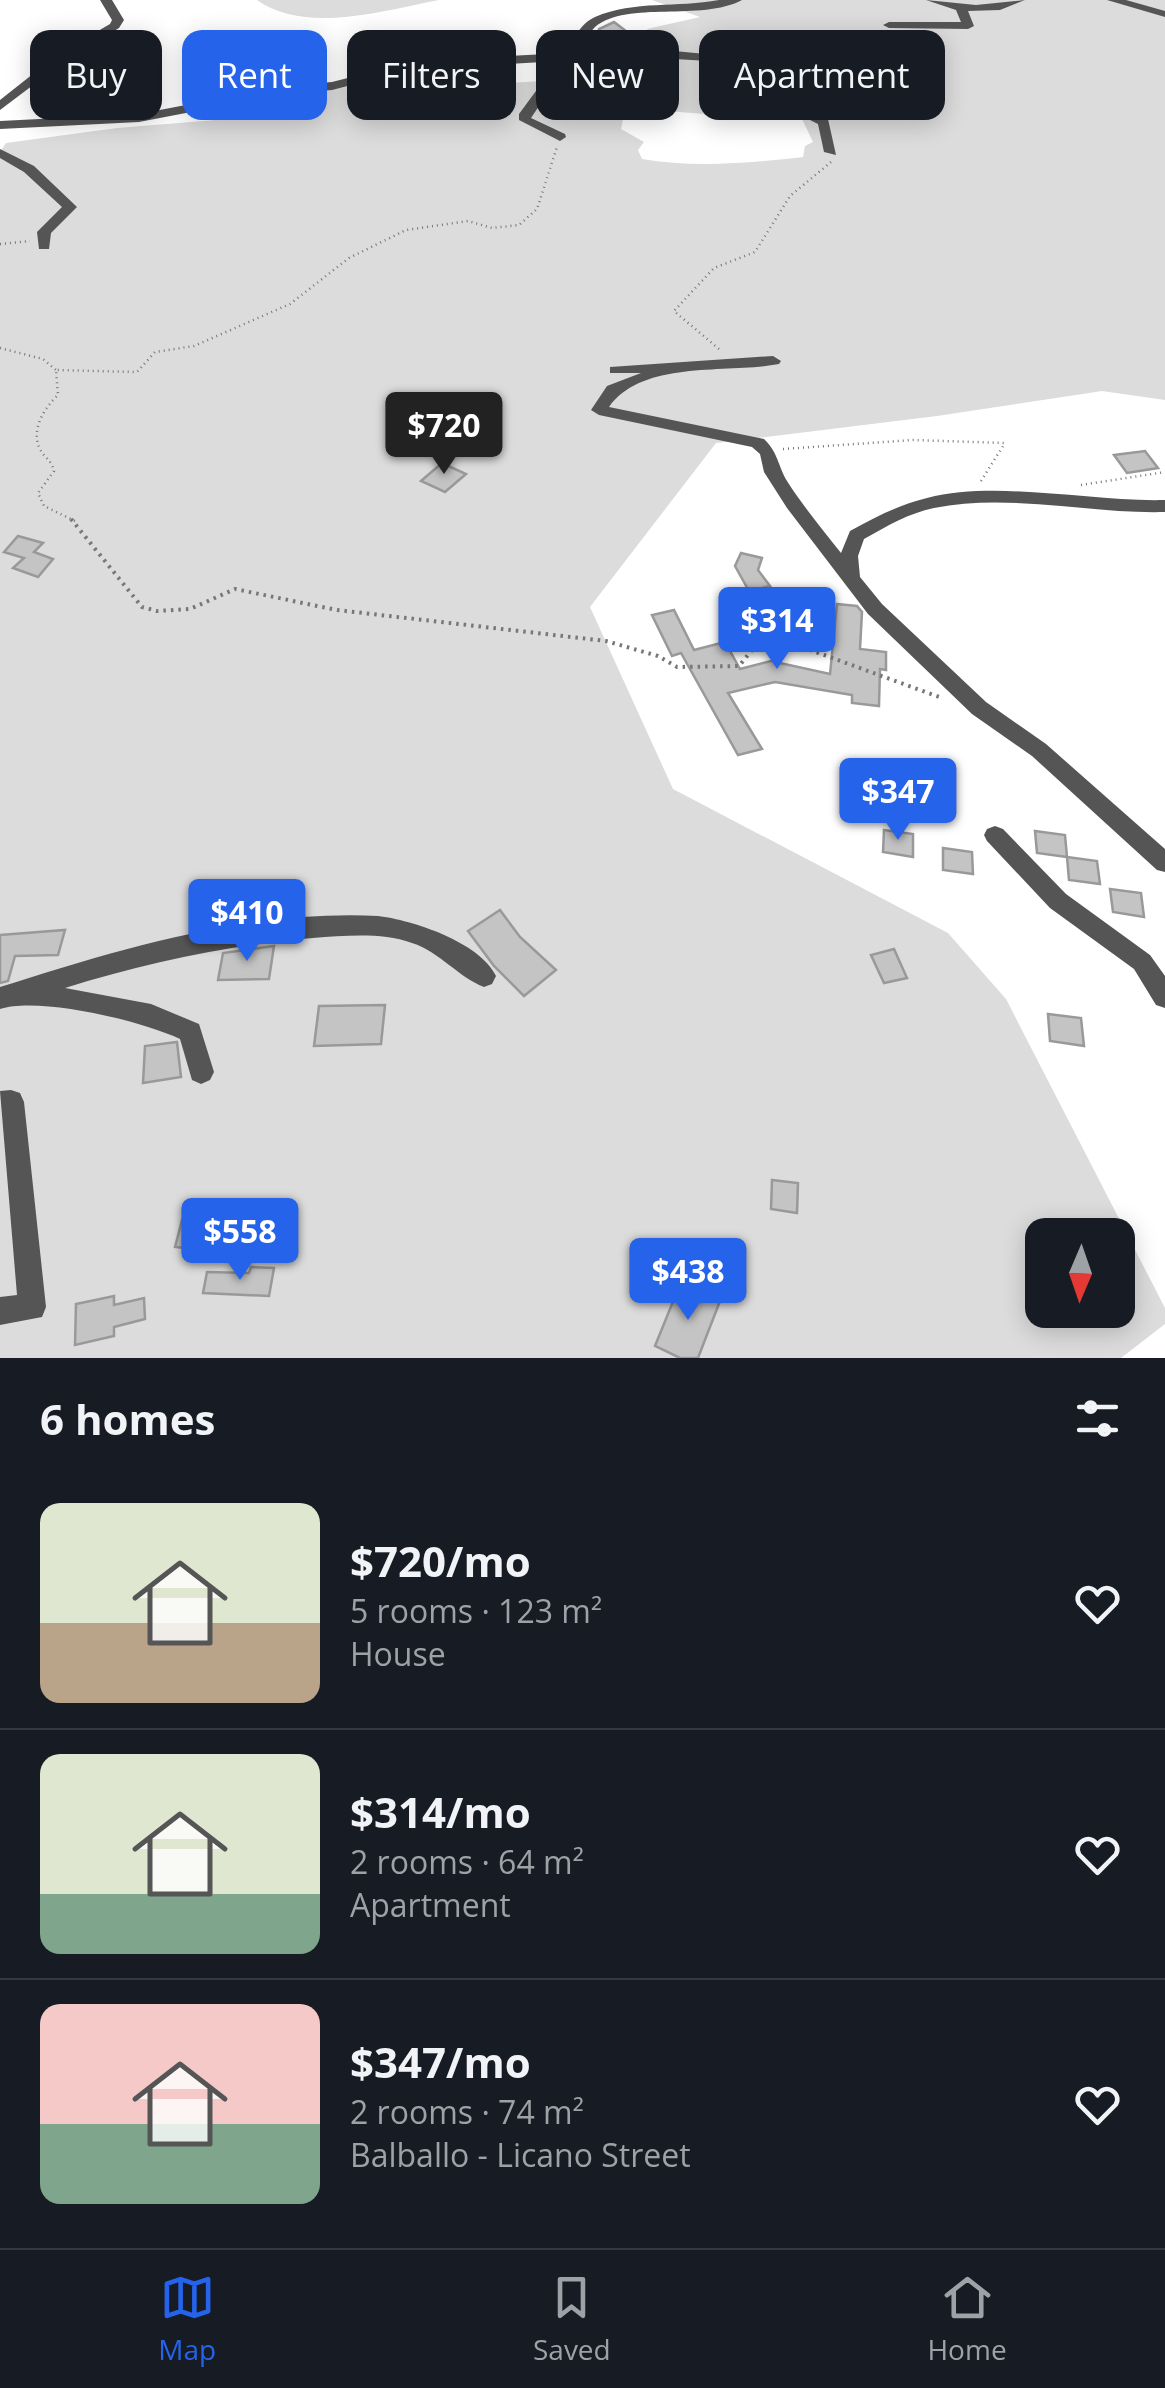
<!DOCTYPE html>
<meta charset="utf-8">
<style>
body{margin:0;font-family:"Open Sans",sans-serif;background:#20242c;color:#f1f3f6;height:100vh;display:flex;flex-direction:column;font-size:38px;white-space:nowrap}
*{box-sizing:border-box;margin:0}
p{font-size:32px;color:#9ea1a6}
.icon{flex:none;width:55px;height:55px;fill:none;stroke:currentColor;stroke-width:2;stroke-linecap:round;stroke-linejoin:round}
.map{position:relative;height:1358px;overflow:hidden}
.sheet{display:flex;flex-direction:column;background:#171b24;flex:1}
.sheet>*{flex:none}
.guide{position:absolute;left:30px;top:30px;width:1105px;height:90px;display:flex;gap:20px}
.needle{width:65px;rotate:182deg}
.buttons{position:absolute;left:1025px;top:1218px;display:grid;gap:20px}
.buttons a{display:grid;place-items:center;width:110px;height:110px;border-radius:20px;background:#171b24;box-shadow:0 5px 25px #0003;font-size:50px}
.price{position:absolute;translate:-50% -85px;padding:0 22px;border-radius:10px;background:#2563eb;color:#fff;font-size:32px;line-height:65px;filter:drop-shadow(0 2px 5px #0008)}
.price::after{content:'';position:absolute;left:50%;top:60px;width:30px;height:22px;margin-left:-15px;background:inherit;clip-path:polygon(0 0,100% 0,50% 100%)}
.price.on{background:#222;color:#fff}
ul{padding:0;list-style:none}
li{display:flex;align-items:center;gap:30px;height:250px;padding:0 40px}
li+li{border-top:2px solid #363941}
li span{display:grid;place-items:center;flex:none;width:280px;height:200px;border-radius:20px;color:#555}
li>.icon{margin-inline-start:auto}
span .icon{width:120px;height:120px;fill:#fffc;stroke-width:1}
li b{font-size:42px}
h2{display:flex;justify-content:space-between;align-items:center;height:120px;padding:0 40px;font-size:42px}
.chip{padding:0 35px;border-radius:20px;background:#171b24;box-shadow:0 5px 25px #0003;font-size:35px;line-height:90px}
.chip.on{background:#2563eb;color:#fff}
.tabs{display:flex;justify-content:space-around;align-items:center;height:140px;border-top:2px solid #363941;background:#171b24;font-size:28px;color:#9ea1a6}
.tabs a{display:grid;justify-items:center;gap:5px}
.tabs .on{color:#2563eb}
.map>svg:first-child{display:block}
.green{fill:#dcdcdc;fill-rule:evenodd}
.building{fill:#c4c4c4;stroke:#999;stroke-width:2.5}
.lines{fill:none;stroke-linecap:round;stroke-linejoin:round}
.path-far1{stroke:#777;stroke-width:2.5;stroke-dasharray:1 4;stroke-linecap:butt}
.path{stroke:#777;stroke-width:4;stroke-dasharray:2.5 5;stroke-linecap:butt}
.street{fill:#555;fill-rule:evenodd}
</style>
<div class="map">
<svg width="1165" height="1358" viewBox="0 0 1165 1358">
<rect width="100%" height="100%" fill="#fff"/>
<g class="green">
<path d="M257,0H439C385,10 306,35 257,0Z"/>
<path d="M652,0H1165V400L1102,391L937,416L716,443L590,607L673,789L948,933L1006,999L1165,1308V1324L1121,1358H0V152L6,143L117,128L266,116L271,99L444,71L452,86L560,80L664,61L647,29L700,17ZM642,109L742,117L800,115L813,142L805,146L803,157C752,163 693,168 642,159L638,150L644,142L621,129L624,115ZM1042,1235H1118V1310H1042Z"/>
</g>
<g class="building">
<path d="M614,22L643,44L598,43L599,29Z"/>
<path d="M1145,451L1158,468L1127,473L1114,455Z"/>
<path d="M442,463L466,474L445,492L421,481Z"/>
<path d="M18,536L43,543L34,552L53,559L38,577L13,568L24,558L4,552Z"/>
<path d="M741,553L762,558L758,570L770,586L749,591L735,566Z"/>
<path d="M751,594L776,597L779,601L797,600L805,615L739,628L730,610L756,604Z"/>
<path d="M837,604L857,606L862,612L860,649L886,652V670L880,669L879,706L852,703V695L775,682L728,693L762,749L738,755L681,653L672,656L652,615L674,610L694,650L725,642L740,669L771,661L830,674Z"/>
<path d="M884,830L913,834V857L883,852Z"/>
<path d="M1035,831L1065,835L1067,857L1037,853Z"/>
<path d="M943,848L972,852L973,874L943,870Z"/>
<path d="M1067,857L1097,861L1100,884L1069,880Z"/>
<path d="M1110,889L1141,893L1144,917L1113,912Z"/>
<path d="M500,910L520,937L556,970L524,996L494,966L468,931Z"/>
<path d="M65,930L58,955L15,956L8,981L0,983V935Z"/>
<path d="M274,946L269,979L218,980L223,953Z"/>
<path d="M894,949L907,978L884,983L871,955Z"/>
<path d="M385,1005L381,1044L314,1046L319,1006Z"/>
<path d="M1048,1014L1081,1018L1084,1046L1050,1041Z"/>
<path d="M177,1042L181,1077L143,1083L145,1046Z"/>
<path d="M772,1180L798,1183L797,1213L771,1209Z"/>
<path d="M182,1220L211,1222L203,1250L175,1247Z"/>
<path d="M251,1267L274,1268L269,1296L203,1293L207,1272L249,1273Z"/>
<path d="M681,1282L720,1301L698,1358H680L655,1346Z"/>
<path d="M114,1296V1305L144,1298L145,1319L114,1327V1336L75,1345L76,1304Z"/>
</g>
<g class="lines">
<g class="path-far1">
<path d="M0,244L30,241"/>
<path d="M0,348L43,359L56,370"/>
<path d="M719,349L674,311L714,268L755,252L790,196L831,162"/>
<path d="M783,449L913,440L1005,443"/>
<path d="M981,481L1005,443"/>
<path d="M1081,485L1165,472"/>
<path d="M75,521L44,506L38,493L54,471C51,459 45,459 40,449C30,430 45,407 58,395L56,370L137,372L155,352L194,346L290,304L349,258L406,230L468,221L492,228L519,225L537,209L557,147"/>
</g>
<path class="path" d="M71,519L142,607L157,611L190,609L235,589L337,610L606,641L658,656L677,667L739,666L760,640L772,636L942,698"/>
<g class="street">
<path d="M100,0H112L124,20L119,28L65,61L0,110V100L57,55L110,24L112,20Z"/>
<path d="M719,0H742C701,22 628,0 595,27C587,35 581,44 575,53L616,56L674,51L716,55L763,92L790,100L828,119L836,155L824,152L818,124L782,106L755,98L709,61L674,59L616,64L554,60L559,76L531,118L565,134L566,137L560,141L519,120V114L547,76L543,62L415,69L332,90L285,94L139,122L0,129V121L139,114L285,86L332,82L415,61L547,54C578,45 574,27 595,17C635,0 677,8 719,0Z"/>
<path d="M926,0L976,5L1025,0L1000,10L968,11L974,26L968,29L889,28L883,25L889,22H961L956,10Z"/>
<path d="M1107,0H1126L1165,11V17Z"/>
<path d="M0,149L34,166L77,207L51,233L49,249H39L37,232L62,207L24,172L0,158Z"/>
<path d="M773,356L781,361L779,364C728,374 643,359 609,407L764,439C778,452 778,466 787,481C803,506 822,529 841,553L850,531C875,517 899,505 927,498C998,480 1090,502 1165,500V512C1089,514 1009,493 934,508C909,513 887,526 864,539L858,556L860,577L882,604L986,702L1046,744L1165,849V872L1157,870L1032,756L972,714L868,614L787,508L764,472L760,454L752,447L599,415L591,410L607,386L641,373H610V367Z"/>
<path d="M995,826L1003,829L1066,894L1150,955L1165,976V1008L1156,1005L1134,969L1050,908L987,841L984,835L987,829Z"/>
<path d="M378,916C412,920 480,942 496,976L492,984L484,987C458,977 440,952 412,943C381,932 345,936 313,938C228,945 146,963 65,988L151,1004L199,1024L214,1072L210,1080L201,1084L192,1080L180,1039C142,1021 39,996 0,1009V987C122,948 248,910 378,916Z"/>
<path d="M11,1090L20,1093L24,1102L46,1307L42,1317L0,1325V1297L17,1295L0,1091Z"/>
</g>
</g>
</svg>
<div class="buttons">
<a><svg class="needle" viewBox="-14 -14 28 28"><path d="M0-13l5 13h-10z" fill="#e53935"/><path d="M0 13l5-13h-10z" fill="#9ea1a6"/></svg></a>
</div>
<b class="price on" style="left:444px;top:477px">$720</b>
<b class="price" style="left:777px;top:672px">$314</b>
<b class="price" style="left:898px;top:843px">$347</b>
<b class="price" style="left:247px;top:964px">$410</b>
<b class="price" style="left:240px;top:1283px">$558</b>
<b class="price" style="left:688px;top:1323px">$438</b>
<div class="guide">
<a class="chip">Buy</a>
<a class="chip on">Rent</a>
<a class="chip">Filters</a>
<a class="chip">New</a>
<a class="chip">Apartment</a>
</div>
</div>
<section class="sheet">
<h2>6 homes<svg class="icon" aria-label="filters" viewBox="0 0 24 24"><path d="M4 7h16M4 17h16"/><circle cx="9" cy="7" r="2"/><circle cx="15" cy="17" r="2"/></svg></h2>
<ul>
<li><span style="background:linear-gradient(#dfe7d0 60%,#b9a48a 0)"><svg class="icon" aria-label="home" viewBox="0 0 24 24"><path d="M3 11l9-7 9 7M6 9v11h12V9"/></svg></span><div><b>$720/mo</b><p>5 rooms · 123 m²</p><p>House</p></div><svg class="icon" aria-label="heart" viewBox="0 0 24 24"><path d="M12 20l-8-8c-3-5 5-10 8-4 3-6 11-1 8 4z"/></svg></li>
<li><span style="background:linear-gradient(#dfe7d0 70%,#7fa58c 0)"><svg class="icon" aria-label="home" viewBox="0 0 24 24"><path d="M3 11l9-7 9 7M6 9v11h12V9"/></svg></span><div><b>$314/mo</b><p>2 rooms · 64 m²</p><p>Apartment</p></div><svg class="icon" aria-label="heart" viewBox="0 0 24 24"><path d="M12 20l-8-8c-3-5 5-10 8-4 3-6 11-1 8 4z"/></svg></li>
<li><span style="background:linear-gradient(#f6c9c9 60%,#7fa58c 0)"><svg class="icon" aria-label="home" viewBox="0 0 24 24"><path d="M3 11l9-7 9 7M6 9v11h12V9"/></svg></span><div><b>$347/mo</b><p>2 rooms · 74 m²</p><p>Balballo - Licano Street</p></div><svg class="icon" aria-label="heart" viewBox="0 0 24 24"><path d="M12 20l-8-8c-3-5 5-10 8-4 3-6 11-1 8 4z"/></svg></li>
</ul>
</section>
<nav class="tabs">
<a class="on"><svg class="icon" aria-label="map" viewBox="0 0 24 24"><path d="M3 6l6-2 6 2 6-2v14l-6 2-6-2-6 2zM9 4v14M15 6v14"/></svg>Map</a>
<a><svg class="icon" aria-label="saved" viewBox="0 0 24 24"><path d="M7 4h10v16l-5-4-5 4z"/></svg>Saved</a>
<a><svg class="icon" aria-label="home" viewBox="0 0 24 24"><path d="M3 11l9-7 9 7M6 9v11h12V9"/></svg>Home</a>
</nav>
